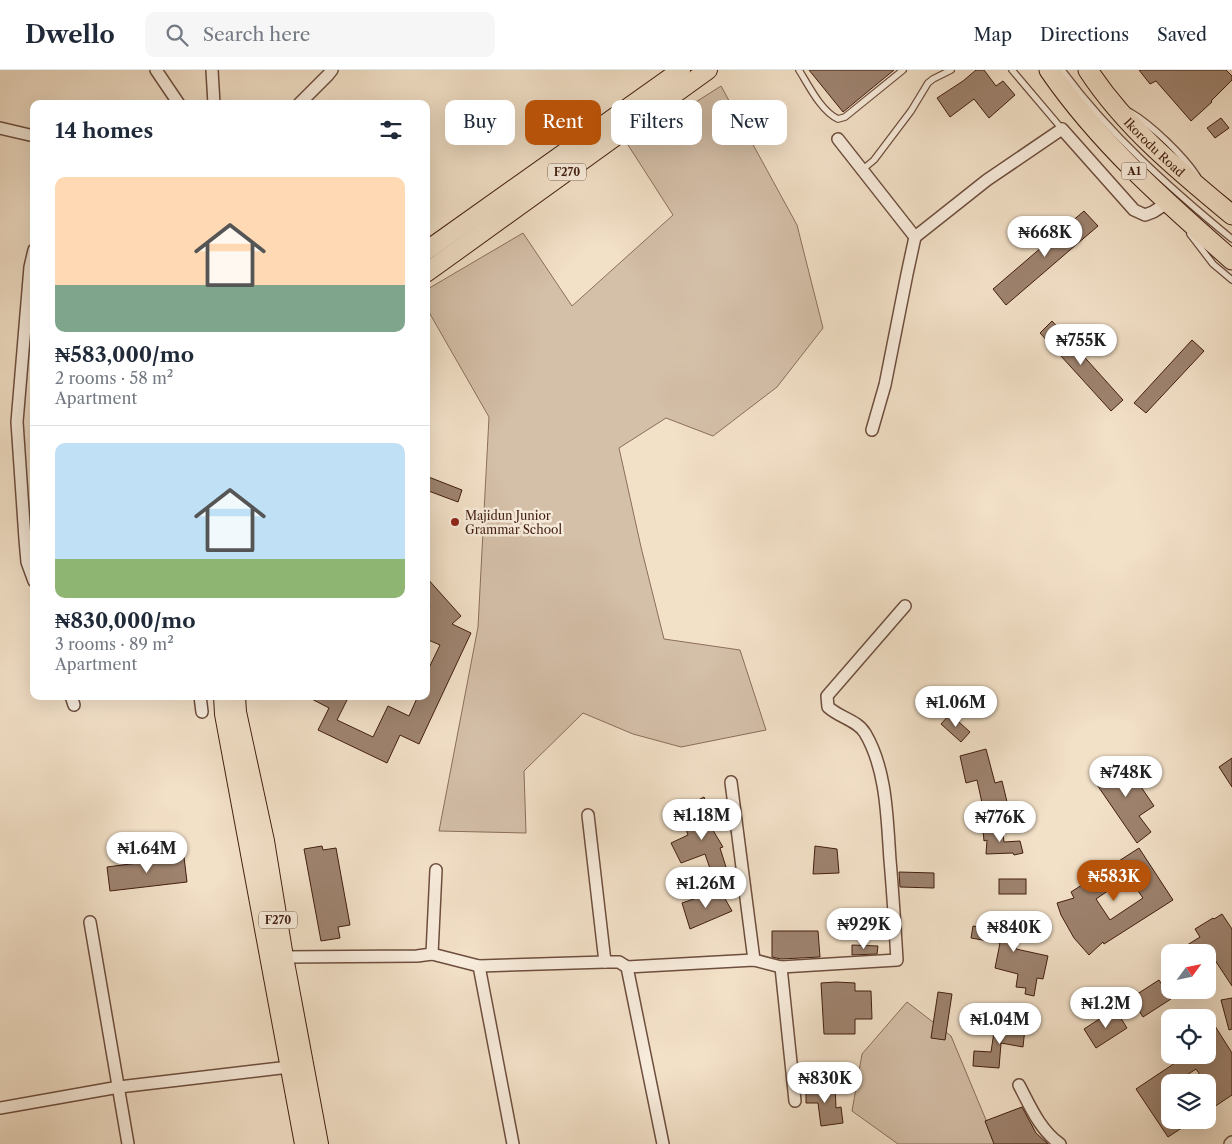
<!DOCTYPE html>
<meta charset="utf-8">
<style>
body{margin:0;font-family:"Libre Caslon Text",serif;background:#f6f6f7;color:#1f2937;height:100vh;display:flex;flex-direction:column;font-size:19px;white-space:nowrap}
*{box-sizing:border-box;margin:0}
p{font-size:16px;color:#747a83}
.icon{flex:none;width:28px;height:28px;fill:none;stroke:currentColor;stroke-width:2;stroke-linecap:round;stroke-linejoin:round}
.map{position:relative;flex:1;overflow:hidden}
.details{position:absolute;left:30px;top:30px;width:400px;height:600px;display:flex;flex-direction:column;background:#fff;border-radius:10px;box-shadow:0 5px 20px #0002}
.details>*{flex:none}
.hud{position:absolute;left:445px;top:30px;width:475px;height:45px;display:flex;gap:10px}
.needle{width:32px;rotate:57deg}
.tools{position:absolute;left:1161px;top:874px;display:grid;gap:10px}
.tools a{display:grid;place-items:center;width:55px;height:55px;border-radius:10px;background:#fff;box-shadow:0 5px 20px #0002;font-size:25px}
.price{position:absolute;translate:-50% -42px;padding:0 11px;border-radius:18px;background:#fff;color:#222;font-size:16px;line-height:32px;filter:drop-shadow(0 1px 2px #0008)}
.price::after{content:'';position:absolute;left:50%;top:30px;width:15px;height:11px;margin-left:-8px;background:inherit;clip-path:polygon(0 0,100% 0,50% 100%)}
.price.current{background:#b45309;color:#fff}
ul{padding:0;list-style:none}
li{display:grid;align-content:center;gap:10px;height:265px;padding:0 25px}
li+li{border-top:1px solid #e0e1e3}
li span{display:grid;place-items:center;height:155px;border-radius:10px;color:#555}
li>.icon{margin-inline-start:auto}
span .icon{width:90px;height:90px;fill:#fffc;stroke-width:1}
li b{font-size:21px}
h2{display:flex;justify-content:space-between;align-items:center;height:60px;padding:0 25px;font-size:21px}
.tag{padding:0 18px;border-radius:10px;background:#fff;box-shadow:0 5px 20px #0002;font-size:18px;line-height:45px}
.tag.current{background:#b45309;color:#fff}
header{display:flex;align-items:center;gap:30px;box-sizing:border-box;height:70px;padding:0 25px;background:#fff;border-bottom:1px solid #e0e1e3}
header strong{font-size:24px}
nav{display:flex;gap:28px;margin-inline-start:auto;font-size:18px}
.search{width:350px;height:45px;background:#f6f6f7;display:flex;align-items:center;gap:12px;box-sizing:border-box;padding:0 18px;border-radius:10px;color:#747a83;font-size:19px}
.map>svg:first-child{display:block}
.green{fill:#d4bfa8;stroke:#8b6e5c}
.building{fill:#9e836f;stroke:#421e10;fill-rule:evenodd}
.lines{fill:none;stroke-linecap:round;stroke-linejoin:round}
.service-casing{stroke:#6e4e3e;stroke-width:8}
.minor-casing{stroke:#6e4e3e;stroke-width:14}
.primary-casing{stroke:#421e10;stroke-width:20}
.trunk-casing{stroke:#421e10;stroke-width:21}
.service{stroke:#f7ebdb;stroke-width:5.5}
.minor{stroke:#f7ebdb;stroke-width:11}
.primary{stroke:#f2e0c7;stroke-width:18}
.trunk{stroke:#f2e0c7;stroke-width:19}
.poi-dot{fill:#8f2418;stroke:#f7ebdb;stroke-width:2}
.labels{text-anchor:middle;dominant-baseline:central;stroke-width:5;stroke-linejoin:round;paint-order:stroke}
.shield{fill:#f7ebdb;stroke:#785c4d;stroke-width:1}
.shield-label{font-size:11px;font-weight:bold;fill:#421e10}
.street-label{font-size:12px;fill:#421e10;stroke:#f7ebdb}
.poi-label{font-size:12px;fill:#421e10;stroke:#f7ebdb;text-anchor:start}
</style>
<header>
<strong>Dwello</strong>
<div class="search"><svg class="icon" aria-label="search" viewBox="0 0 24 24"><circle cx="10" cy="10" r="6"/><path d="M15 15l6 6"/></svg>Search here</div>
<nav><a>Map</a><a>Directions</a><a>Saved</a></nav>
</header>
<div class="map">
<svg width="1232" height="1074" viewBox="0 0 1232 1074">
<rect width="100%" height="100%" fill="#f2e0c7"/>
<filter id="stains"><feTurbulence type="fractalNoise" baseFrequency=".004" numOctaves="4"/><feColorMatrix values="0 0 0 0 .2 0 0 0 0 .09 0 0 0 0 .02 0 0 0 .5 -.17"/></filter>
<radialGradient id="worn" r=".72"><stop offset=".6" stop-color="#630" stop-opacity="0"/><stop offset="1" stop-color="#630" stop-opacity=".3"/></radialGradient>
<g class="green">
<path d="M721,16L797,155L823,258L777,317L713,366L666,348L619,378L641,477L664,569L740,580L766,660L681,677L633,664L583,643L524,701L526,763L439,761L478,557L489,347L426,237V220L523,163L572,236L673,145L628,75Z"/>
<path d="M907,932L951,966L996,1074H898L852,1041L862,984Z"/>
</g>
<g class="building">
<path d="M809,0H894L843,42Z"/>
<path d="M976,0H984L996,16L1003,11L1015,25L989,48L974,29L950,47L937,28L963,11Z"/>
<path d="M1139,0H1226L1232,6V10L1211,31L1212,32L1191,51L1156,11L1150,14Z"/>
<path d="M1221,48L1229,58L1215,68L1207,58Z"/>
<path d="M1084,141L1098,156L1006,235L993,219Z"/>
<path d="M1052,251L1123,330L1111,341L1040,263Z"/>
<path d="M1192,270L1204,281L1146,343L1134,333Z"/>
<path d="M426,406L462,420L458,432L426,420Z"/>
<path d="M426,507L461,546L452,554L471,563L419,674L400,665L387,693L318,660L329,638L306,626H340L347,630L337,650L373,667L388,636L409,646L418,626H426V604L440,575L426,569V545L430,536L426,531Z"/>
<path d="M950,644L970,662L961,672L941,654Z"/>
<path d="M986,679L995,713L1002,711L1008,736L984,742L977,710L966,713L960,686Z"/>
<path d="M1232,688V717L1219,697Z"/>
<path d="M1122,689L1154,736L1139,746L1151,762L1137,773L1093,709Z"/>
<path d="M704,727L712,750L708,752L723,777L720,778L731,813L717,819L705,784L681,793L671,773L688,765L679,740Z"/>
<path d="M1002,757L1004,772L1020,771L1023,783L1014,785L1013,783L986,784L987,770L984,771L983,760Z"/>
<path d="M322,776L323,780L336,778L350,855L338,857L340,868L321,871L304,779Z"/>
<path d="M815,776L837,779L839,803L813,804Z"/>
<path d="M1139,778L1173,830L1104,874L1103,872L1089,885L1074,868L1061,845L1057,833L1074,828L1071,822ZM1128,807L1143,828L1110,850L1096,829Z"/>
<path d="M184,787L187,812L110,821L107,797Z"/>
<path d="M899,802L934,803V818L900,817Z"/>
<rect x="999" y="809" width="27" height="15"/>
<path d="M720,820L732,841L690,859L682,833Z"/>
<rect x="874" y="839" width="10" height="25"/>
<path d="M999,843L1017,845L1016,856L1020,857L1016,879L1048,886L1043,909L1037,908L1034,926L1025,924L1026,918L1016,917L1018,904L995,898L1000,873L971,868L973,856L997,860Z"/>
<path d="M1222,844L1232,859V916L1209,881L1176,882L1200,867L1195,859L1213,848L1214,849Z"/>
<path d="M772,861H818L820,887L781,889L772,887Z"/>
<path d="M852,875L878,876L877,884L852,885Z"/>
<path d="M1159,910L1171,929L1143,947L1131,928Z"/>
<path d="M836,912L855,913V921H871L872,949H855V964H824L821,913Z"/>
<path d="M938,922L952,924L945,970L931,968Z"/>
<path d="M1232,928V959L1229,960L1221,930Z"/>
<path d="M1115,939L1127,958L1096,978L1084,959Z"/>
<path d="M1208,945L1232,983V1025L1208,1041V1012H1205L1196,999L1176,1012H1170V1016L1164,1021L1170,1030V1050H1194L1168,1067L1136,1019L1187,985H1208Z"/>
<path d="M1001,954L1025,958L1023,977L1001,973L999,998L973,996L974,981L991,982L995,955H1000Z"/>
<path d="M835,1015L836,1038L841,1037L843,1053L821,1056L818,1033H806V1016Z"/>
<path d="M1022,1037L1036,1063L1048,1074H994L985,1051Z"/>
</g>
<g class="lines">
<defs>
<g id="service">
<path d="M799,0C809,16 821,41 838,49L845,47L903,0"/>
<path d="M1012,0L1062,59"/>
<path d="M1062,0C1110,65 1170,118 1232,169"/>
<path d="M1130,42C1151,54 1184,86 1197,106"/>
<path d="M862,100L874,90L911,41L928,13L933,9L951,0"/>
<path d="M1190,164L1213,194L1232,210"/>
</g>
<g id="minor">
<path d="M156,0L179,34"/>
<path d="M212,0L214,34"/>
<path d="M299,34L328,5L332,0"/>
<path d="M0,58L34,66"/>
<path d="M838,69L915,167L987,110L1062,59L1134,140L1145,145L1153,142L1167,133"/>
<path d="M34,180L30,197L17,352L25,469L27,492L34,511"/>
<path d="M872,360L885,315L907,204L915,167"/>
<path d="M71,626L74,635"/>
<path d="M200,626L202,642"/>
<path d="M731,712L754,890"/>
<path d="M588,745L605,892"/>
<path d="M90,852L128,1074"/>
<path d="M432,884L436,800"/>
<path d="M284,887L417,886L432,884L479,896L605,892H619L627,897L754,890L781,897L897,890C895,857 893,824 890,790C887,749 887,700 865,663C857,650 840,648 828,637L827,626L905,536"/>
<path d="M479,896L513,1074"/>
<path d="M627,897L663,1074"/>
<path d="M781,897L795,1031"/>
<path d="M1019,1015C1030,1036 1040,1060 1060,1074"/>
<path d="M0,1038L119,1017L289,997"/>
<path d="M1230,1074L1232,1072"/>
</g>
<g id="primary">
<path d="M426,181L681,0"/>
<path d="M426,203L708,0"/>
<path d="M223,626L224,644L304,1074"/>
<path d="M236,626L237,642L265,771L284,887L319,1074"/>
</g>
<g id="trunk">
<path d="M1049,0C1099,73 1166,132 1232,190"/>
<path id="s1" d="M1088,0C1125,57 1180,102 1232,145"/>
</g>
</defs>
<use href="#service" class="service-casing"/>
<use href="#minor" class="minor-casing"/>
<use href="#primary" class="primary-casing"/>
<use href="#trunk" class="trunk-casing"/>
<use href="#service" class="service"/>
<use href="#minor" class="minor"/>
<use href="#primary" class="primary"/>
<use href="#trunk" class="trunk"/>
</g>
<circle class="poi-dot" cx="455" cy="452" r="5"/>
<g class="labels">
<g class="shield">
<rect x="1121.5" y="92.5" width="25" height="17" rx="4"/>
<rect x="548" y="93.5" width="38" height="17" rx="4"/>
<rect x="259" y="841.5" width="38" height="17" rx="4"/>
</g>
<g class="shield-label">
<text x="1134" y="101">A1</text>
<text x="567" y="102">F270</text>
<text x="278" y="850">F270</text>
</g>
<g class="street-label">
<text stroke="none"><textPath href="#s1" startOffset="102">Ikorodu Road</textPath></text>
</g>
<g class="poi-label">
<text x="465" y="445">Majidun Junior<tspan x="465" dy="14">Grammar School</tspan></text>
</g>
</g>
<rect width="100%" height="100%" filter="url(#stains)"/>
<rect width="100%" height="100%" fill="url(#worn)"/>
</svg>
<div class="tools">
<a><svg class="needle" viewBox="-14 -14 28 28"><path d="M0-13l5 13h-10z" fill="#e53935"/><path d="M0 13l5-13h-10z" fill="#747a83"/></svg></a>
<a><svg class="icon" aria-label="locate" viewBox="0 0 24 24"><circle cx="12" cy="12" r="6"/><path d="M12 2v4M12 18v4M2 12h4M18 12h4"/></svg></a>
<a><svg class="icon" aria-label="layers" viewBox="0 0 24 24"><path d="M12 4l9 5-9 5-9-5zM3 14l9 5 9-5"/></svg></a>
</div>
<b class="price" style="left:1045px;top:188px">₦668K</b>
<b class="price" style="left:1081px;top:296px">₦755K</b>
<b class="price" style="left:956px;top:658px">₦1.06M</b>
<b class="price" style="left:1126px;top:728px">₦748K</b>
<b class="price" style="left:702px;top:771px">₦1.18M</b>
<b class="price" style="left:1000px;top:773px">₦776K</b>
<b class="price" style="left:147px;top:804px">₦1.64M</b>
<b class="price current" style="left:1114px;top:832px">₦583K</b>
<b class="price" style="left:706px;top:839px">₦1.26M</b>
<b class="price" style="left:864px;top:880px">₦929K</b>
<b class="price" style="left:1014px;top:883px">₦840K</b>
<b class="price" style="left:1106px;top:959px">₦1.2M</b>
<b class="price" style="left:1000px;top:975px">₦1.04M</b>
<b class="price" style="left:825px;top:1034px">₦830K</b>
<div class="hud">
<a class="tag">Buy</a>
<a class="tag current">Rent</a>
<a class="tag">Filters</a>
<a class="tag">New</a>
</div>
<section class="details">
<h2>14 homes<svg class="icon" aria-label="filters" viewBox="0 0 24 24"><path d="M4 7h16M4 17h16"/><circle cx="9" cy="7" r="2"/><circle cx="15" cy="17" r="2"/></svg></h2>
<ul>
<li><span style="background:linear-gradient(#ffd9b3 70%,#7fa58c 0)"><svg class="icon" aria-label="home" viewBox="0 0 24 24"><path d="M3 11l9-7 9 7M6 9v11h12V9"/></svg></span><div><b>₦583,000/mo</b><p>2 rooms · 58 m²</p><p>Apartment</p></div></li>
<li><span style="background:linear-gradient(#bfe0f5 75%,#8fb573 0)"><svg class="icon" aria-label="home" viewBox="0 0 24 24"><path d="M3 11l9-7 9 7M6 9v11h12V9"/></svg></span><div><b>₦830,000/mo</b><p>3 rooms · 89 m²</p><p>Apartment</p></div></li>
</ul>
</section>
</div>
